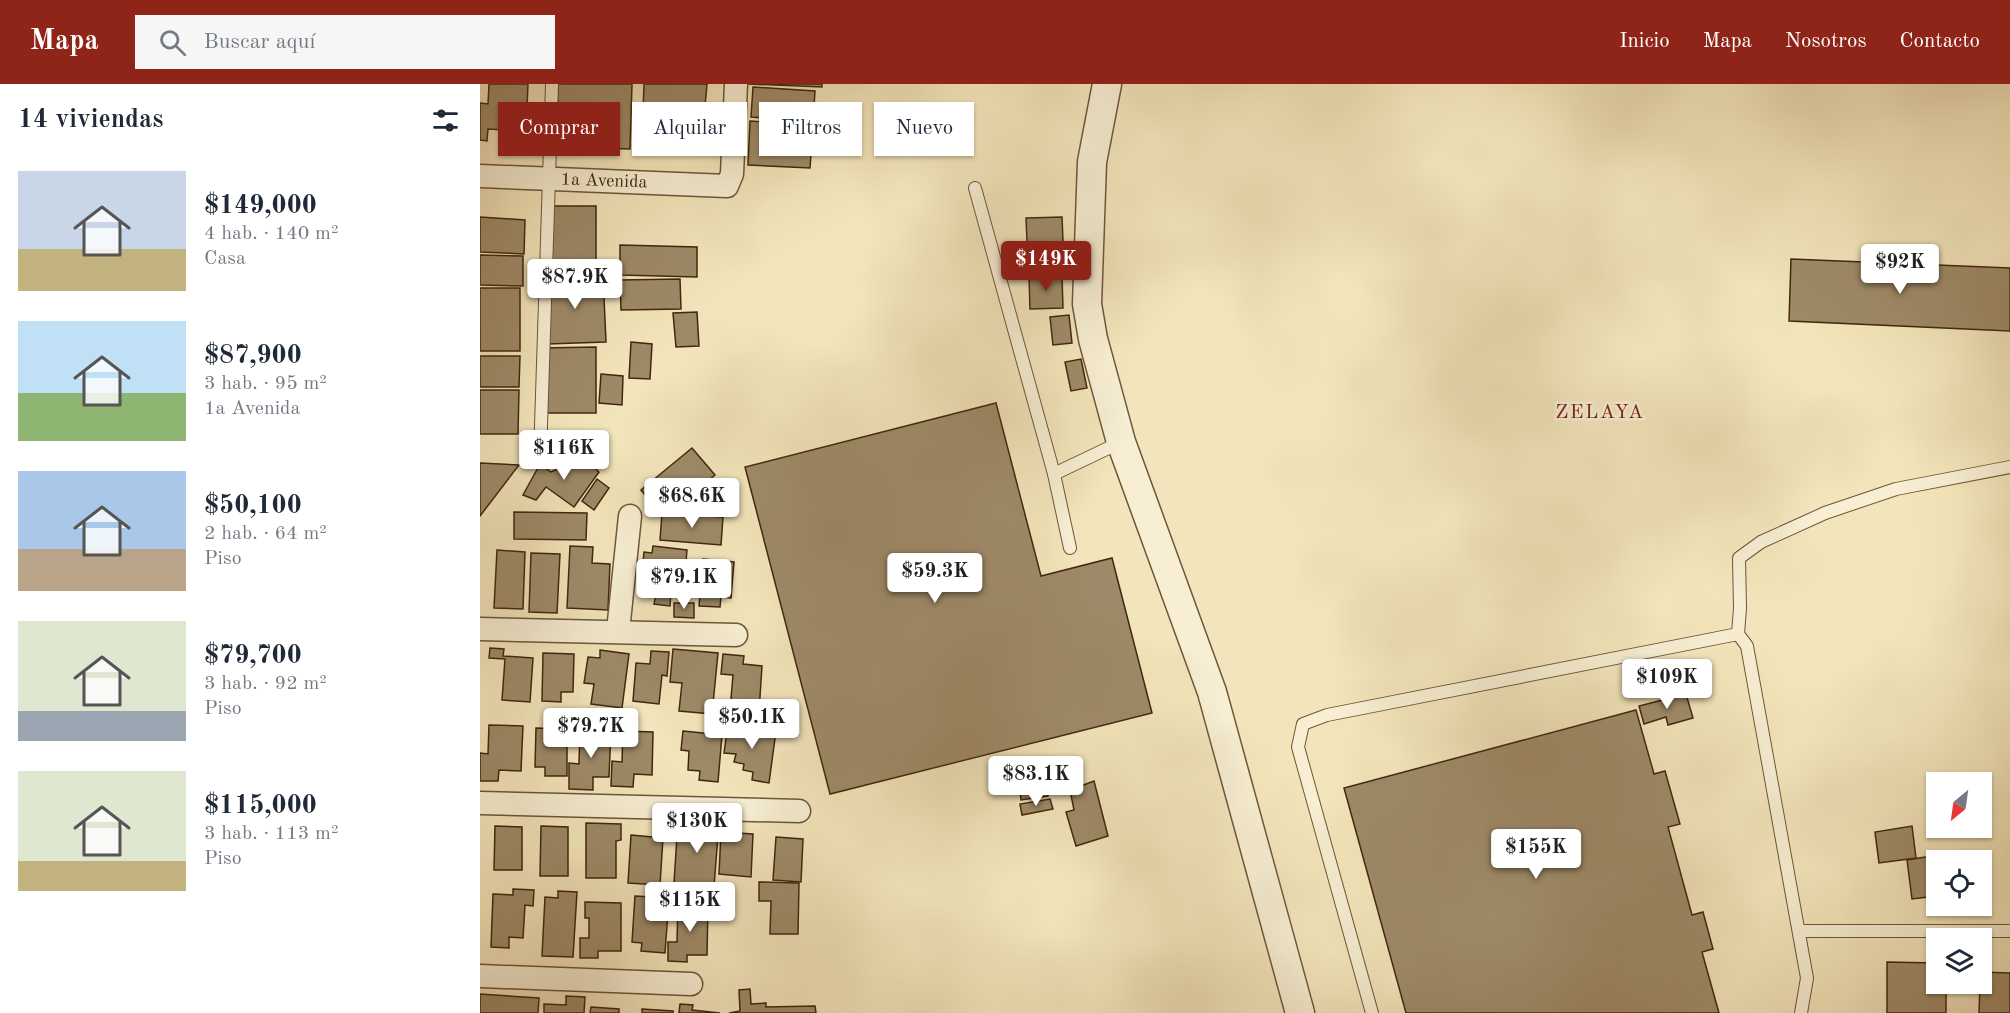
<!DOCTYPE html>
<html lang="es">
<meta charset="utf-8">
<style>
body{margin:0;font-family:"Old Standard TT",serif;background:#f6f6f7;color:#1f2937;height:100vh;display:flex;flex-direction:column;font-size:22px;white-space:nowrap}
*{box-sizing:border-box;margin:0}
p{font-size:20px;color:#747a83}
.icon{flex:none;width:33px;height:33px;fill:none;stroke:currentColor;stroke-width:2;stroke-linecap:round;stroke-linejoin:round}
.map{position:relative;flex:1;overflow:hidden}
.sheet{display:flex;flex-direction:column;background:#fff;width:480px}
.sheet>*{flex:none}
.top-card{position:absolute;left:18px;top:18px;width:570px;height:54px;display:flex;gap:12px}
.needle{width:39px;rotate:209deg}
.buttons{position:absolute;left:1446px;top:688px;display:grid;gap:12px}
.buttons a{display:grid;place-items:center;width:66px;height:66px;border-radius:0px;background:#fff;box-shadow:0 2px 4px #0004;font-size:30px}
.price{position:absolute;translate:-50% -51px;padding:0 14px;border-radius:6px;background:#fff;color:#222;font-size:20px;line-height:39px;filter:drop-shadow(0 2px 3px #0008)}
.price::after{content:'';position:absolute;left:50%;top:36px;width:18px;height:14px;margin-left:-9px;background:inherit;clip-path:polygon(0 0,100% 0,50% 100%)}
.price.on{background:#8f2418;color:#fff}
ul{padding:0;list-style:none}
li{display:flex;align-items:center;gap:18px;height:150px;padding:0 18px}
li span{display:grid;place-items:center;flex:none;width:168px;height:120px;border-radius:0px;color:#555}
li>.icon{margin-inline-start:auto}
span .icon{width:72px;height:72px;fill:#fffc;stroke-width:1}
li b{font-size:26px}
h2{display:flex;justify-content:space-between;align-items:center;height:72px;padding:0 18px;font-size:26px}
.tag{padding:0 21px;border-radius:0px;background:#fff;box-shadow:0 2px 4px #0004;font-size:21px;line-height:54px}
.tag.on{background:#8f2418;color:#fff}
header{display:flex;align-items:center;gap:36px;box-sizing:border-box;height:84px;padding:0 30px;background:#8f2418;color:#fff}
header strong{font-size:28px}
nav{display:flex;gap:33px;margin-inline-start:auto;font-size:21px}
.search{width:420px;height:54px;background:#f6f6f7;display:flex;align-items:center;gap:15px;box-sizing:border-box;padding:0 21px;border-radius:0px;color:#747a83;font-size:22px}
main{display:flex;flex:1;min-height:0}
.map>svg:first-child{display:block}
.building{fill:#9e8a68;stroke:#41270e;stroke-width:1.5}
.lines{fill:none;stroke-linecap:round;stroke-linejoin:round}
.service-casing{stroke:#6e5639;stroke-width:14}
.minor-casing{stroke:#6e5639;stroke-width:25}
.tertiary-casing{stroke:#6e5639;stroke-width:31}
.service{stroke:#f7eed3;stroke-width:12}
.minor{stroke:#f7eed3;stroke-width:22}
.tertiary{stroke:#f7eed3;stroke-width:28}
.labels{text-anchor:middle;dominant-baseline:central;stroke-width:5;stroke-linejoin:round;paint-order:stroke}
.street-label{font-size:18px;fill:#41270e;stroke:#f7eed3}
.neighbourhood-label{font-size:20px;letter-spacing:1.5px;fill:#7a1f14;stroke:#f7eed3}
</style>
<header>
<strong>Mapa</strong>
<div class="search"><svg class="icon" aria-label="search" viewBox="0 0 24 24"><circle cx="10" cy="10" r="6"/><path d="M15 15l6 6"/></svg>Buscar aquí</div>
<nav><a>Inicio</a><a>Mapa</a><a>Nosotros</a><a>Contacto</a></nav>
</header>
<main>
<section class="sheet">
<h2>14 viviendas<svg class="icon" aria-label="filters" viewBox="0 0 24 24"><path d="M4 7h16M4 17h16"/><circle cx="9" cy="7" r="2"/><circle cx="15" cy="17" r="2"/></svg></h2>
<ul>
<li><span style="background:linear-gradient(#c9d6e8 65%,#c2b280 0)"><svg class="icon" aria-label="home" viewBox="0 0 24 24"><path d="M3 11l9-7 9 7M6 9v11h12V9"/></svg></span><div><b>$149,000</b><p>4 hab. · 140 m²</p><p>Casa</p></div></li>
<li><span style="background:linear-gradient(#bfe0f5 60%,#8fb573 0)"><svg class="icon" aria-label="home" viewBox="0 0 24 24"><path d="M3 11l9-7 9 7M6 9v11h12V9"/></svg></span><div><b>$87,900</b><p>3 hab. · 95 m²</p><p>1a Avenida</p></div></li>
<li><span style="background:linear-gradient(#a9c7e8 65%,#b9a48a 0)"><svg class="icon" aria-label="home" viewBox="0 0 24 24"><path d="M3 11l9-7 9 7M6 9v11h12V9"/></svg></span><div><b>$50,100</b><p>2 hab. · 64 m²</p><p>Piso</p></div></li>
<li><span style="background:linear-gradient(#dfe7d0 75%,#9aa5b1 0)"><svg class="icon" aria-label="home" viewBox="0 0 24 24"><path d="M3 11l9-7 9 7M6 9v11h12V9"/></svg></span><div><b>$79,700</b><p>3 hab. · 92 m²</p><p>Piso</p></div></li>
<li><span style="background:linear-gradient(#dfe7d0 75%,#c2b280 0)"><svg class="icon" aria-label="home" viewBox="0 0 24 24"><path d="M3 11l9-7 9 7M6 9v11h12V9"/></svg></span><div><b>$115,000</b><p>3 hab. · 113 m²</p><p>Piso</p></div></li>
</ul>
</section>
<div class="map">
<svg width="1530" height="929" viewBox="0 0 1530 929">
<rect width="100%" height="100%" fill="#f3e5bb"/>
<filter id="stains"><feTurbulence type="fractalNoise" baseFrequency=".00333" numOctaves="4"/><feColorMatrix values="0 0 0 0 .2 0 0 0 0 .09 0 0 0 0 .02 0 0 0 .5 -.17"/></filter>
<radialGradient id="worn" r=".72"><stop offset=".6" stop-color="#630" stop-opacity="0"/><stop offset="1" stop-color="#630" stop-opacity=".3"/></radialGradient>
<g class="building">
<path d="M9,0H48L46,47L8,45L7,57L0,56V19L8,20Z"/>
<path d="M78,0H152L150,65L77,63Z"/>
<path d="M164,0H227L224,33L163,28Z"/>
<path d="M268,0H342V3Z"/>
<path d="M273,3L335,7L333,38L271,33Z"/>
<path d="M157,32L219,37L217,69L155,65Z"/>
<path d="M270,37L333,41L330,84L268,81Z"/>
<rect x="70" y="122" width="46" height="66"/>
<path d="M0,133L45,136L44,170L0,168Z"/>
<path d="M582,133L584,180L548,181L546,134Z"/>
<path d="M140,161L217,163V193L140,191Z"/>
<path d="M0,171L43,172V202L0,201Z"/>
<path d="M1311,175L1530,184V247L1309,237Z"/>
<path d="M123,191L126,258L67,260L65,193Z"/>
<path d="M582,191L583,224L550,225L549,192Z"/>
<path d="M200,195L201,225L141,226L140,196Z"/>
<rect x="0" y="204" width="40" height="63"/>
<path d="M217,228L219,262L196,263L193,229Z"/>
<path d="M589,231L592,259L573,261L570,233Z"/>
<path d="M151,258L172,260L170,295L149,294Z"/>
<path d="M116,263V329H61L60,264Z"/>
<path d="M0,272H40L39,303H0Z"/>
<path d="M601,275L607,304L591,307L585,278Z"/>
<path d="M121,290L143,292L142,321L119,319Z"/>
<path d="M0,306H39L38,350H0Z"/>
<path d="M516,319L561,492L632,474L672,629L350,710L265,383Z"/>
<path d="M212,364L235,391L212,410L209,406L180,429L161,406Z"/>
<path d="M104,373L119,388L94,423L66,403L56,416L43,411L60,380L71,388Z"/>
<path d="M0,379L39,381L0,432Z"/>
<path d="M117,395L129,404L114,426L102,417Z"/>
<path d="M34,428L107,429L106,456L34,455Z"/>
<path d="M182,429L243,433L241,461L180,456Z"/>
<path d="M90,462L113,463L112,479L130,480L128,526L87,524Z"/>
<path d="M173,462L207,466L203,511L191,509L190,522L174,520L176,510L160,508L164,468L172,469Z"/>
<path d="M17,466L45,468L43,525L14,524Z"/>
<path d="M51,469L80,470L77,529L49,528Z"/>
<path d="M223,475L254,478L251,514L241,513L240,523L219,522Z"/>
<path d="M194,519H214V534L194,533Z"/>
<path d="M10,564L24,565L23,572L53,574L50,618L22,616L25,575L9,574Z"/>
<path d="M193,565L238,569L232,630L199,627L202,599L190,598Z"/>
<path d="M120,566L149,570L142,624L111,620L114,600L104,599L108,573L120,574Z"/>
<path d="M171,567L189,568L187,592L182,591L179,620L153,617L156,579L170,580Z"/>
<path d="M63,569L94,570L93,608H81V618L62,617Z"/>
<path d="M243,570L264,572L263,580L282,582L279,628L250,626L253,591L241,590Z"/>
<path d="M1206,610L1213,634L1188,641L1186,633L1164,640L1159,622Z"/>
<path d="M1156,626L1174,690L1185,687L1200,740L1188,743L1212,831L1223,828L1233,865L1222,868L1239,929H926L864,704Z"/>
<path d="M248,640L296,647L289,699L272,696L273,688L263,686L264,680L254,678L256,670L244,669Z"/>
<path d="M9,641L43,642L41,687L19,686L18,697H0V669L8,670Z"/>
<path d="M56,644L87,645V692H65V683H55Z"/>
<path d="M100,645L131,646L129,693H113V706L89,705V679L99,680Z"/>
<path d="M143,647L173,648L172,691L154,690L153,703L131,702L132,677L142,678Z"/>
<path d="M203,647L242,651L238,698L219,696L220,687L208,686L209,667L201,666Z"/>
<path d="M614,697L628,752L596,762L586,728L594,726L590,706Z"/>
<path d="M566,702L568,712L541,716L540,707Z"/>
<path d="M570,715L573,725L542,731L540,720Z"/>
<path d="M206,737L239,739L234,802L194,799L197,752L205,753Z"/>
<path d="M106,739L141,740V756L136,757V794H106Z"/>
<path d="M15,742L42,743V786H14Z"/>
<path d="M61,742L88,743V792H60Z"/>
<path d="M1432,742L1436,774L1399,779L1395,748Z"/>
<path d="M241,748L273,750L271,793L239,790Z"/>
<path d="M151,751L183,754L180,801L148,799Z"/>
<path d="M296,753L323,755L321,798L293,796Z"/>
<path d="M1477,768L1478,777H1456V812L1432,815L1427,776Z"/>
<path d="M279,798L319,799L318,850H290L291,817H279Z"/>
<path d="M33,805L54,806L53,822L45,821L43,854L29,853V864L11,863L13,810L33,811Z"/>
<path d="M78,807L97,808L93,873L62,872L65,813L78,814Z"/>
<path d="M155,812L189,814L185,869L161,867L162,859L152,858Z"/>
<path d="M105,818L141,819V867H118V874H100V854H109V834H105Z"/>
<path d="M198,820L228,821L227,871H207V878L188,877V858H197Z"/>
<path d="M1407,878L1456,879V900H1466V929H1407Z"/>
<path d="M1502,888L1530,889V929H1499L1500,900H1502Z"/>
<path d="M270,905L271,920L286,919V923L335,922L336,929H249L260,927L259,906Z"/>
<path d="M0,910L59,914L58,929H0Z"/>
<path d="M86,912L105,913L104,929H64V920L86,921Z"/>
<path d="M200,920L213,921L212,926L240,929H199Z"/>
<path d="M111,923L139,925V929H110Z"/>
<path d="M162,925L193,927V929H162Z"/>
</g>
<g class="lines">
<defs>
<g id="service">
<path d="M495,104L574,390"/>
<path d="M60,373L72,0"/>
<path d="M590,464L574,390L641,358"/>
<path d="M1319,847H1530"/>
<path d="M892,929L818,663L823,640L847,631L1258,550"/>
<path d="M1321,929L1327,894L1267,562L1258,550L1260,524L1259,474L1281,458L1345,429L1416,405L1530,383"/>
</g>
<g id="minor">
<path d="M0,92L247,102L252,90L256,0"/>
<path d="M0,545L256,551"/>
<path d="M138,547L150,432"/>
<path d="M0,719L319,727"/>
<path d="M0,892L211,900"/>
</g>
<path id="tertiary" d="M627,0L612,78L607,220L613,255L641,358L732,608L820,929"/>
</defs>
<use href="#service" class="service-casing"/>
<use href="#minor" class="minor-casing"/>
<use href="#tertiary" class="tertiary-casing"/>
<use href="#service" class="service"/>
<use href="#minor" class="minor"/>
<use href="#tertiary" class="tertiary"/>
</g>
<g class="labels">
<g class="street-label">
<text transform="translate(124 97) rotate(2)">1a Avenida</text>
</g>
<g class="neighbourhood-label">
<text x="1120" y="329">ZELAYA</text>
</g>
</g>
<rect width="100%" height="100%" filter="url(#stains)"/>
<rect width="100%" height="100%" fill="url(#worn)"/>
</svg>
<div class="buttons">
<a><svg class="needle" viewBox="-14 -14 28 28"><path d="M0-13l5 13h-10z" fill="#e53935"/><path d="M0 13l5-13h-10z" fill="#747a83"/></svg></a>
<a><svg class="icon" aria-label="locate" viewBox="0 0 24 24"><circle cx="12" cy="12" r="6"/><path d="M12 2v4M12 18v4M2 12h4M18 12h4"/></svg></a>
<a><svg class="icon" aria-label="layers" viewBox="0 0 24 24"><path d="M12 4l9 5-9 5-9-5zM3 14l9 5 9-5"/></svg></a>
</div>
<b class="price on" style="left:566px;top:208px">$149K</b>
<b class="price" style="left:1420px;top:211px">$92K</b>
<b class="price" style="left:95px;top:226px">$87.9K</b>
<b class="price" style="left:84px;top:397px">$116K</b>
<b class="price" style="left:212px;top:445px">$68.6K</b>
<b class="price" style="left:455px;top:520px">$59.3K</b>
<b class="price" style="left:204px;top:526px">$79.1K</b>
<b class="price" style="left:1187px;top:626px">$109K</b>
<b class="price" style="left:272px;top:666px">$50.1K</b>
<b class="price" style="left:111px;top:675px">$79.7K</b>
<b class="price" style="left:556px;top:723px">$83.1K</b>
<b class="price" style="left:217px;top:770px">$130K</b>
<b class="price" style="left:1056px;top:796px">$155K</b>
<b class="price" style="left:210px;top:849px">$115K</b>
<div class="top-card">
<a class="tag on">Comprar</a>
<a class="tag">Alquilar</a>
<a class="tag">Filtros</a>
<a class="tag">Nuevo</a>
</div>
</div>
</main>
